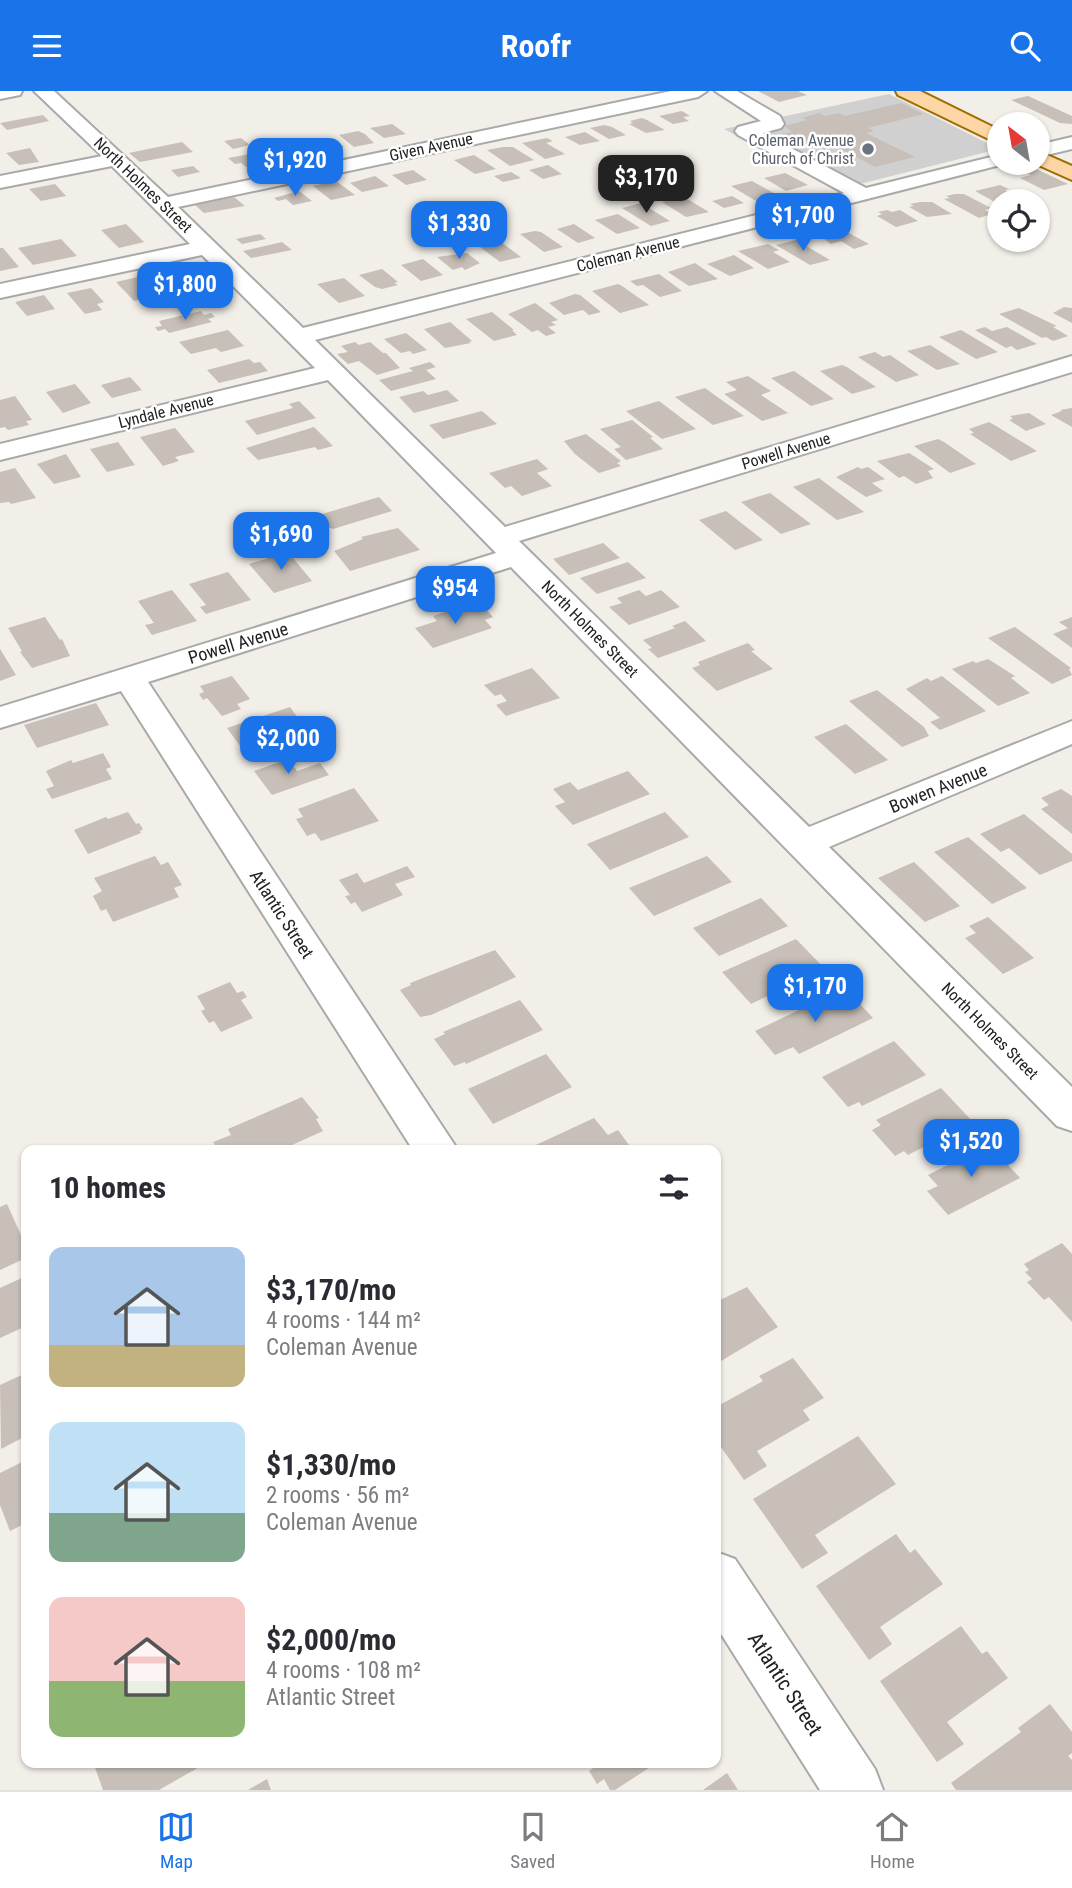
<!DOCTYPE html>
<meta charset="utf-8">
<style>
body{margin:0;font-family:"Roboto Condensed",sans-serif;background:#f2f2f3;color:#2b2b33;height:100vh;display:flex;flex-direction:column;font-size:26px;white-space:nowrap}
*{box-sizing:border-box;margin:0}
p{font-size:23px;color:#7c7c81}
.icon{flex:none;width:38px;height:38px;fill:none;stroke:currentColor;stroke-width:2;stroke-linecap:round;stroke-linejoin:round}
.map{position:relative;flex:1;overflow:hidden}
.details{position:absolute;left:21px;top:1054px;width:700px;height:623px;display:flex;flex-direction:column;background:#fff;border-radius:14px;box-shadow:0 2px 5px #0004}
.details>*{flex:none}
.needle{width:46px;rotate:329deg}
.controls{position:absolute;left:987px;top:21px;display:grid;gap:14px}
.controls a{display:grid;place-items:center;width:63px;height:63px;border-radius:50%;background:#fff;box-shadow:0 2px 5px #0004;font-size:35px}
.price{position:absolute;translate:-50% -60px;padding:0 16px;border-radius:14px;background:#1a73e8;color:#fff;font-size:23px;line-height:46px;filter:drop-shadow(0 2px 4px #0008)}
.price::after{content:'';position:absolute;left:50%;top:42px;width:21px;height:16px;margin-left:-10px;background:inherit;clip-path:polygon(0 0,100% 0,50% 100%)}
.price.active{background:#222;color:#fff}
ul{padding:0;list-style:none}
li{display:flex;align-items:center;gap:21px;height:175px;padding:0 28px}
li span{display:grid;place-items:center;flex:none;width:196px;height:140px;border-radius:14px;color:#555}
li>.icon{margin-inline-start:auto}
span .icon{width:84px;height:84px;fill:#fffc;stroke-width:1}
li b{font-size:30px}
h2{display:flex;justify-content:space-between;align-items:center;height:84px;padding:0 28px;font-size:30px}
header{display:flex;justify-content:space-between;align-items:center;height:91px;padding:0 28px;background:#1a73e8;color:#fff;font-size:32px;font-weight:700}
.menu{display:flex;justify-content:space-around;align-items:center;height:98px;border-top:2px solid #e1e1e2;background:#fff;font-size:19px;color:#7c7c81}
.menu a{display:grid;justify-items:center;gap:4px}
.menu .active{color:#1a73e8}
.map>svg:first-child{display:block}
.religious{fill:#d0d0d0}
.building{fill:#c7bfb8}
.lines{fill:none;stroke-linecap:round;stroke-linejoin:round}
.minor-casing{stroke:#a9a9a9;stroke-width:4}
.major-casing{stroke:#a06b00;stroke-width:4}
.minor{fill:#fff;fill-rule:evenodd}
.major{fill:#fcd6a4;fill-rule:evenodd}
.worship-dot{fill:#6b7280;stroke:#fff;stroke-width:2.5}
.labels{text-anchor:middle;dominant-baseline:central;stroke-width:5;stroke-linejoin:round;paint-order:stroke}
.far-worship-label{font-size:16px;fill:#5b616d;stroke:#fff;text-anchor:end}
.far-street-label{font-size:16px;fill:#222;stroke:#fff}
.street-label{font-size:18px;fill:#222;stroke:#fff}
.near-street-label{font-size:21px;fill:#222;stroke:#fff}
</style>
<header><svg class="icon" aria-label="menu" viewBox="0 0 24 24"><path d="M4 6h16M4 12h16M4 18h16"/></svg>Roofr<svg class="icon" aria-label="search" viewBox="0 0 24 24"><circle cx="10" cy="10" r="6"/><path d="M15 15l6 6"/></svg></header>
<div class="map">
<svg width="1072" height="1699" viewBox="0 0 1072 1699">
<rect width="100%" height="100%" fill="#f2efe9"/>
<path class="religious" d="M889,3L999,58L836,99L724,38Z"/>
<g class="building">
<path d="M758,0H798L807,4L779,11Z"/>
<path d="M1028,5L1072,25V33L1060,32L1011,9Z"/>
<path d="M901,12L924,23L868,37L874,40L866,42L915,66L875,76L824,49L803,54L782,43L792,41L785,35L807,29L802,27L819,22L825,25L839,22L845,25Z"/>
<path d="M682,20L690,25L683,26L689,30L673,33L659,25Z"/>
<path d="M43,24L49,30L7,39L0,32Z"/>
<path d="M642,27L647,29L665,39L646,42L629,33L633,32L630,30Z"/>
<path d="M392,33L406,43L384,47L370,37Z"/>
<path d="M604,34L612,36L626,44L609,48L590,37Z"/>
<path d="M358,40L365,43L374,52L354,56L339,44Z"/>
<path d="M585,41L600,50L580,54L565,46Z"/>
<path d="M241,47L250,54L233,58L224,50Z"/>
<path d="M547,47L553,50L546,52L565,63L545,68L522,52Z"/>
<path d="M334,48L344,56H341L343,58L320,63L304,54L309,53L307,51Z"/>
<path d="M182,51L193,61L140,71L129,62Z"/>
<path d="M289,54L304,66L281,71L269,61Z"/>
<path d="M503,56H513L534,69L510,75L487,59Z"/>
<path d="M30,57L39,71L19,74L6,62Z"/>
<path d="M250,63L262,73L246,76L241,72L235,73L228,67Z"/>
<path d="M474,64L496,78L475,83L454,69Z"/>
<path d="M548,74L562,83L543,88L529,79Z"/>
<path d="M193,75L200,81L178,86L171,79Z"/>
<path d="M1032,76L1068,93L1044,99L1020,87L1031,84L1019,79Z"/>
<path d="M413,79L427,89L406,94L392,84Z"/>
<path d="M511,81L521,87L503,91L494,85Z"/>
<path d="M785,82L808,94L786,100L764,87Z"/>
<path d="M375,85L389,95L362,101L350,92Z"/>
<path d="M336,90L355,104L331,109L313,95Z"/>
<path d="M752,90L777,104L756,110L731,95Z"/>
<path d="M55,93L66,105L41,110L29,98Z"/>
<path d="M1000,94L1009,98L1005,99L1022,110L995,111L975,100Z"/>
<path d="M299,100L312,110L293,114L286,108L278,110L274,107Z"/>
<path d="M955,103H964L991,117L985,119L992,123L979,127L944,108L950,107L946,105Z"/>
<path d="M732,105L744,112L724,117L712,110Z"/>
<path d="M234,106L245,115L204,122L195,114Z"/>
<path d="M684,106L709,121L686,126L662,111Z"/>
<path d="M920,111H932L952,123L927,126L909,116L914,115L910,113Z"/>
<path d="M641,112L670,130L651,135L622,117Z"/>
<path d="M887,119L892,121L900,119L918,130L896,136L877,125L882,123L878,121Z"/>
<path d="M618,123L640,137L617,143L595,129Z"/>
<path d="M126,133L144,151L119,157L101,139Z"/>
<path d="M574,133L595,147L578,152L557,138Z"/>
<path d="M838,136L869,153L854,158L841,150L831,153L815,141Z"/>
<path d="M535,140L541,141L563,156L544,161L520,143Z"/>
<path d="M260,143L266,148L242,153L236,148Z"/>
<path d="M493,145L521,166L500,171L472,150Z"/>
<path d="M61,148L77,165L33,174L18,157Z"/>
<path d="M796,149L830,169L810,174L776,154Z"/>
<path d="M282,151L292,159L251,167L243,160Z"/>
<path d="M768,153L779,159L773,161L790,171L768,178L738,160Z"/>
<path d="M0,157H3L19,176L0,180Z"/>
<path d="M467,162L480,172L465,179L462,176L453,179L437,166Z"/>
<path d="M734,164L754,177L730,185L707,173Z"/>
<path d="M423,168L443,184L421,190L401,174Z"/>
<path d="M695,172L718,188L689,195L668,181Z"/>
<path d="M171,178L178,185L184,184L189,189L183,191L190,196L164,202L148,186Z"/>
<path d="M382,178L398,191L394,192L398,194L382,198L375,196L359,184Z"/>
<path d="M659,183L682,200L660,206L643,194L637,195L630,190Z"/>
<path d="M138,186L157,204L134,210L116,191Z"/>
<path d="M344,187L365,205L339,212L317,193Z"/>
<path d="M618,193L622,195L649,214L620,222L592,200Z"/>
<path d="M91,197L104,211L97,213L102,219L85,223L67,202Z"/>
<path d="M575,203L580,204L601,221L589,224L583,219L564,224L549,212Z"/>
<path d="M44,204L55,218L27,225L15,211Z"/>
<path d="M535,212L558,229L551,231L556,234L548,236L556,242L546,245L538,239L532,241L508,223Z"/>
<path d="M1064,216L1072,217V232L1053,222Z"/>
<path d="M1019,217L1057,235L1053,236L1068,245L1053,250L1046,246L1042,247L999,223Z"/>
<path d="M201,220L204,224L211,222L215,226L208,228L212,231L169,242L165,238L158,240L155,236L162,235L159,230Z"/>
<path d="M492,221L514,239H512L517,244L494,250L466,228Z"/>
<path d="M450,231L472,250L469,251L471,252L445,257L424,238Z"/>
<path d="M985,236L992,240L1007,236L1037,253L1017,259L1011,255L1006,257L975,239Z"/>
<path d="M228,239L244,255L221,261L216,257L191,263L179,251Z"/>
<path d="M961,239L998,261L976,268L939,246Z"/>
<path d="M406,242L427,259L413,263L410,260L401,262L384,248Z"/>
<path d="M355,251L359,254L370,251L383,262H386L400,277L377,284L359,270L348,273L337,263L348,261L341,255Z"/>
<path d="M930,254L960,273L937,279L907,260Z"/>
<path d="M875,261L883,266L890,264L919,284L896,291L858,266Z"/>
<path d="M249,268L254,272L260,271L268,280L219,292L207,279Z"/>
<path d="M430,271L436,276L426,279L436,288L391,300L379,289L413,280L409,277Z"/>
<path d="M842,274L847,276L876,296L852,303L820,280Z"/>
<path d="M794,280L834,308L811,315L771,287Z"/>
<path d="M748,285L771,300L761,304L788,322L762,330L724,303L737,299L726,291Z"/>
<path d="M130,286L142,299L112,307L101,294Z"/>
<path d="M75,293L91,312L63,322L46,301Z"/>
<path d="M705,297L744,325L713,334L675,306Z"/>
<path d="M447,299L459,310L414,322L399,306L423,300L428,304Z"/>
<path d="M15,305L32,329L26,330L29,334L8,339L5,336L0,337V309Z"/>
<path d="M299,310L316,327L257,344L245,330L293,317L289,313Z"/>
<path d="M659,310L696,338L662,348L626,320Z"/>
<path d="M1072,317V336L1051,324L1062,320L1060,319Z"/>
<path d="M482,320L497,333L443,348L429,334Z"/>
<path d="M1029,322L1046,333L1026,340L1009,329L1013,328L1010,325Z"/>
<path d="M632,329L653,346L650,347L663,358L626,369L614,358L621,356L600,338Z"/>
<path d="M989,331L996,335L1037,360L1011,370L970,343L974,342L969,338Z"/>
<path d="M314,336L333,355L318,359L315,356L258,369L246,357Z"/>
<path d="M175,337L195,361L175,366L179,370L163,375L140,346Z"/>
<path d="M586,343L621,370L617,372L621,375L599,382L575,363L564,350Z"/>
<path d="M938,348L944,351L976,373L950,382L914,355Z"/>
<path d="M118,351L135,374L107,381L90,358Z"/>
<path d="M909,362L934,378L928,380L933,387L916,393L904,385L899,387L877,370Z"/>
<path d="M66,363L81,386L54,393L37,373Z"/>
<path d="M537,368L548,378L537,382L552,395L522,405L511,395L505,397L489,382Z"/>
<path d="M858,376L861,378L868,376L885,388L872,392L883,400L866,406L836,386Z"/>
<path d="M15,377L36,407L11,413L9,411L0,412V381Z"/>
<path d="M819,387L864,421L837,429L793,396Z"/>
<path d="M770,402L811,433L781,443L741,411Z"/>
<path d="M379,406L392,420L333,438L327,436L319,424Z"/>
<path d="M726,420L763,449L735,459L699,429Z"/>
<path d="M398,437L420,459L350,480L334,460L363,448L361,446Z"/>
<path d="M603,452L620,467L569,484L553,468Z"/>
<path d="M288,461L312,490L274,502L249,473Z"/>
<path d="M628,471L646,487L597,503L580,487Z"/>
<path d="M228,481L251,509L206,523L200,516L206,514L189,493Z"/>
<path d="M172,499L197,530L152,544L145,534L154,532L138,510Z"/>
<path d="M639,499L646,505L661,499L680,516L629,534L609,516L622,512L617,507Z"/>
<path d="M483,515L493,526L485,529L492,537L433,557L415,537L437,530L433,525L452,519L456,524Z"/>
<path d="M45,526L60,549L62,548L70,565L32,577L20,561L22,560L8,537Z"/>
<path d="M1072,526V557L1053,543L1068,537L1059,531Z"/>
<path d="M685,530L706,550L658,567L648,558L652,557L643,549L675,537L672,535Z"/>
<path d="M1015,536L1071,577L1069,578L1072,584L1052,593L988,547Z"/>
<path d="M748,552L755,559L751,560L773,578L717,600L692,577L700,574L698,571Z"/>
<path d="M0,558L16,584L0,590Z"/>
<path d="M988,568L1015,585L1011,587L1030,602L998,615L952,578L973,570L976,572Z"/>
<path d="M532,577L560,607L506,625L496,614L507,610L501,603L495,605L484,594Z"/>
<path d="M232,585L250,608L237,613L241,618L222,625L207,607L203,609L199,603L204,601L200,595Z"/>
<path d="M942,585L986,620L940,639L930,631L940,627L906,598L927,587L931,590Z"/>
<path d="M877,599L924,636L929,645L902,656L849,610Z"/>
<path d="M96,612L109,634L37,657L24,634Z"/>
<path d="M290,616L309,642L246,663L227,637Z"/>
<path d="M846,633L888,669L855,683L814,646Z"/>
<path d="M103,662L111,676L106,678L112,688L52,708L46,698L54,695L46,680L71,669L73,672Z"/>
<path d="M288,668L297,680L320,672L329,684L272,704L254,680Z"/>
<path d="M628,680L650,703L573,734L555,715L565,711L553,698L570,691L578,699Z"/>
<path d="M354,697L379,730L321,750L315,742L307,745L296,728L303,726L298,718Z"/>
<path d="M1061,698L1072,705V743L1041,718L1049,714L1041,707Z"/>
<path d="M128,721L136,733L139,732L143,738L140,740L141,742L88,763L74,739L106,726L108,728Z"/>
<path d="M665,721L689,746L610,779L587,753Z"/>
<path d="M1024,723L1072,763V770L1040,784L1009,757L1001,761L980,743Z"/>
<path d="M968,746L1027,797L992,813L934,761Z"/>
<path d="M155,765L161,774L168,771L182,794L174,797L179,806L113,831L106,818L101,820L93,805L102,800L94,787Z"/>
<path d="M707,765L732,791L654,825L629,797Z"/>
<path d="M914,771L960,815L925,831L878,787Z"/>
<path d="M407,775L415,786L395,793L403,804L362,821L355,811L351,813L345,805L350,804L339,789L357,782L364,792Z"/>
<path d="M761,807L788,835L719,865L693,837Z"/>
<path d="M988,826L1034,867L1003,883L965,847L976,842L969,835Z"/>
<path d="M796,848L825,878L751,913L722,881Z"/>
<path d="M495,859L516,886L431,924L420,926L400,899L411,894L410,892Z"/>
<path d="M230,891L237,902L243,900L247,906L241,909L253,927L221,941L214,930L209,932L201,920L205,918L197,905Z"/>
<path d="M845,897L873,927L799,963L793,956L775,964L755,940Z"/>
<path d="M520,909L543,939L466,973L465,971L454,975L434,948L445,943L443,941Z"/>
<path d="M894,950L926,984L862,1015L859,1011L848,1016L822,986Z"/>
<path d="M546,963L572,996L493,1033L468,998Z"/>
<path d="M941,997L973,1031L908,1064L904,1060L895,1065L872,1039L881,1034L876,1029Z"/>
<path d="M302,1006L319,1027L316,1028L323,1040L281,1059H239L237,1056L218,1059L213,1051L231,1044L228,1038Z"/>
<path d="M594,1027L608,1044L618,1039L632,1058L525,1059Z"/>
<path d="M989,1053L1020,1087L948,1124L927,1100L938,1095L928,1084Z"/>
<path d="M7,1113L26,1155V1167L0,1179V1116Z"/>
<path d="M1062,1152L1072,1163V1231L1049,1206L1044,1209L1027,1191L1032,1188L1025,1181L1029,1179L1024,1173Z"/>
<path d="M26,1185V1235L0,1247V1197Z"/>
<path d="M747,1196L778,1236L716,1273V1211Z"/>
<path d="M793,1267L824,1307L803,1319L810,1329L757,1360L767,1375L744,1389L716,1349V1316L763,1290L759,1285Z"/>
<path d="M26,1282V1345L1,1358L0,1294Z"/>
<path d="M858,1345L896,1393L815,1444L828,1462L802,1478L753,1408Z"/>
<path d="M26,1369V1432L10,1440L0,1414V1382Z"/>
<path d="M896,1443L910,1462L915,1458L943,1493L880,1536L892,1553L869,1569L816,1495Z"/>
<path d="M961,1535L982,1563L987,1560L1008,1587L947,1631L964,1653L937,1671L880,1590Z"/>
<path d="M1050,1613L1072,1641V1662L1068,1665L1072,1669V1699H956L951,1692L1021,1641L1018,1637Z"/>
<path d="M93,1671H208L159,1699H103Z"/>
<path d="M593,1671H658L615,1699H610L604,1688L597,1693L589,1680L596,1675Z"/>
<path d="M727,1682L738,1699H703Z"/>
<path d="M267,1688L271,1699H248Z"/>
</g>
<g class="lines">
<defs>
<g id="minor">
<path d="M0,0H22L20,4L0,8Z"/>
<path d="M34,0H54L168,106L671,0H707L698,6L178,116L303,237L844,102L738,44L735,40L738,36L761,30L715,0H737L780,25L784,33L781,37L763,42L866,97L999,64V72H1008L315,249L505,436L1072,265V281L519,450L809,736L1072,630V653L829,756L1072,996V1040L1057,1035L511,476L148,591L458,1059H413L121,600L0,637V616L496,462L328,289L0,369V353L315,277L202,164L0,207V193L190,153L112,75L0,97V85L102,65Z"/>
<path d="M1072,46V58L1038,66V54Z"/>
<path d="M716,1461L735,1468L875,1678L883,1699H820L716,1535Z"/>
</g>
<g id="major">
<path d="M896,0H920L999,39V53L898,4Z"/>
<path d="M1038,60L1072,75V89L1034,72H1038Z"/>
</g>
</defs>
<use href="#minor" class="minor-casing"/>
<use href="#major" class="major-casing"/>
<use href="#minor" class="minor"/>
<use href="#major" class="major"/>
</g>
<circle class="worship-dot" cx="868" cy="58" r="7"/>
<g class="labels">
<g class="far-worship-label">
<text x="854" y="49">Coleman Avenue<tspan x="854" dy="18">Church of Christ</tspan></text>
</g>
<g class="far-street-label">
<text transform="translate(431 56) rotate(-12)">Given Avenue</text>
<text transform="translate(143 94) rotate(44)">North Holmes Street</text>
<text transform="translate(628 163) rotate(-14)">Coleman Avenue</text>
<text transform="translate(166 320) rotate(-14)">Lyndale Avenue</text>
<text transform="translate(786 360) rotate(-17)">Powell Avenue</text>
<text transform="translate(590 538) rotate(45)">North Holmes Street</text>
<text transform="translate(990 940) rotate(45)">North Holmes Street</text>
</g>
<g class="street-label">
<text transform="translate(238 552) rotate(-17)">Powell Avenue</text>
<text transform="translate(938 697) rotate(-22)">Bowen Avenue</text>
<text transform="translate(282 823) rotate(57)">Atlantic Street</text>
</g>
<g class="near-street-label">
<text transform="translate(785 1593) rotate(57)">Atlantic Street</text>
</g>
</g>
</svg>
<div class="controls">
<a><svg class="needle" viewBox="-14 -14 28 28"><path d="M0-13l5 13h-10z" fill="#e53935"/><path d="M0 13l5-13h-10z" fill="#7c7c81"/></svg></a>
<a><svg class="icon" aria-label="locate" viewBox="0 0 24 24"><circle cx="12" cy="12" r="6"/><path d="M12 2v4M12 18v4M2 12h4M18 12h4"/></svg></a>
</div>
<b class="price" style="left:295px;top:107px">$1,920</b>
<b class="price active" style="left:646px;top:124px">$3,170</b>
<b class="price" style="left:803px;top:162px">$1,700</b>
<b class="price" style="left:459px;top:170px">$1,330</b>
<b class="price" style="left:185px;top:231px">$1,800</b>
<b class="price" style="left:281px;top:481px">$1,690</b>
<b class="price" style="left:455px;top:535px">$954</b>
<b class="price" style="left:288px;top:685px">$2,000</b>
<b class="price" style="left:815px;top:933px">$1,170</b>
<b class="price" style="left:971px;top:1088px">$1,520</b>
<section class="details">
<h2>10 homes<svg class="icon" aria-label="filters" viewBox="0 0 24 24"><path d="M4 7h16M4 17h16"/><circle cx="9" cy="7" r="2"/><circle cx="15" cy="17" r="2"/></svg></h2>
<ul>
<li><span style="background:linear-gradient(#a9c7e8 70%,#c2b280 0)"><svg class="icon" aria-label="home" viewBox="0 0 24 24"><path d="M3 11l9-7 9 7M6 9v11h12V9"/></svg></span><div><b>$3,170/mo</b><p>4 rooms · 144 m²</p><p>Coleman Avenue</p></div></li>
<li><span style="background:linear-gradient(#bfe0f5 65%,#7fa58c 0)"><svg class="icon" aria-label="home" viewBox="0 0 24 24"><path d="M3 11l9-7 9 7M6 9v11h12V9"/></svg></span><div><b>$1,330/mo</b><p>2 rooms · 56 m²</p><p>Coleman Avenue</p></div></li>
<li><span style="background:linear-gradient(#f6c9c9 60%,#8fb573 0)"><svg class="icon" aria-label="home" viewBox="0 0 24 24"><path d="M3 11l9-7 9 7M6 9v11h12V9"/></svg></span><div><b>$2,000/mo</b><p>4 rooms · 108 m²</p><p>Atlantic Street</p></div></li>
</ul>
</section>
</div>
<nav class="menu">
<a class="active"><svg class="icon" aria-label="map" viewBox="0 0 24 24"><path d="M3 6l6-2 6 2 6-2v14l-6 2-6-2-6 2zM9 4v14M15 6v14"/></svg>Map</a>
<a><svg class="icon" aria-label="saved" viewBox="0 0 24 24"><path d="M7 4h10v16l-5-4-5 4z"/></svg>Saved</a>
<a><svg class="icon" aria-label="home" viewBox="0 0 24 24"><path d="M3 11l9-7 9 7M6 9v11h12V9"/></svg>Home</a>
</nav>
